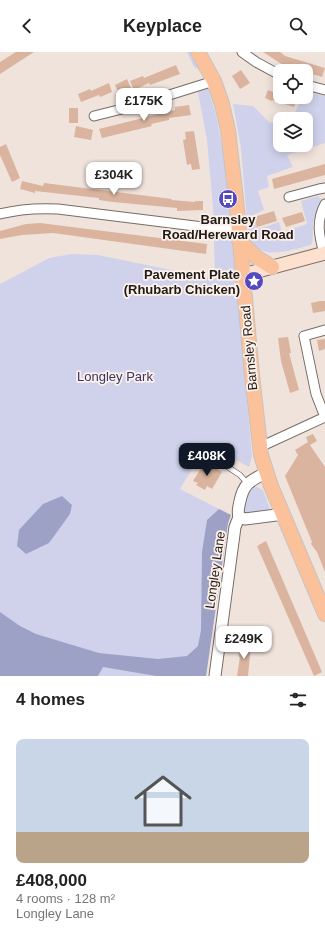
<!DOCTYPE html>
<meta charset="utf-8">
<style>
body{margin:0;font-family:Helvetica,sans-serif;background:#f6f6f6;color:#222;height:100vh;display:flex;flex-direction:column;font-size:15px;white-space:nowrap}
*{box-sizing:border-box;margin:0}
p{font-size:13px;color:#767676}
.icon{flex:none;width:22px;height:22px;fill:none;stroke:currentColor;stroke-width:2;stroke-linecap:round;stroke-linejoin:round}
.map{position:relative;height:624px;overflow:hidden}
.details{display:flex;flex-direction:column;background:#fff;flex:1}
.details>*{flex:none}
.fabs{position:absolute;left:273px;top:12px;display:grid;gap:8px}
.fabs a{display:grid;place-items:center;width:40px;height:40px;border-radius:8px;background:#fff;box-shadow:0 2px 10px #0003;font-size:20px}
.price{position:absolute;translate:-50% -34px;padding:0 9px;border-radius:8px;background:#fff;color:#222;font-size:13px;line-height:26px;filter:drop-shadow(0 1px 2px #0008)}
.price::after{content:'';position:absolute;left:50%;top:24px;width:12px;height:9px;margin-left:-6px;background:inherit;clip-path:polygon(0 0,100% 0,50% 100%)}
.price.selected{background:#111827;color:#fff}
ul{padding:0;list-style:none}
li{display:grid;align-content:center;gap:8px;height:212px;padding:0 16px}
li span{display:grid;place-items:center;height:124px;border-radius:8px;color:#555}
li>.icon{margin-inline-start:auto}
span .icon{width:72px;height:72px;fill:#fffc;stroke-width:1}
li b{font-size:17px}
h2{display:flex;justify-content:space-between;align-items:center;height:48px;padding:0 16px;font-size:17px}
header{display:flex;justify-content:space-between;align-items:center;height:52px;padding:0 16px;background:#fff;font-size:18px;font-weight:700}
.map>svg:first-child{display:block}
.green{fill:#d0d2ec}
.forest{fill:#9ea1c6}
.building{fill:#dab49e}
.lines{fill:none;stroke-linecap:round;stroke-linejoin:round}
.service-casing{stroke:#776c66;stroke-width:6}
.minor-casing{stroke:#776c66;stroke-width:11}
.tertiary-casing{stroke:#776c66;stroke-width:13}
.secondary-casing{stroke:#776c66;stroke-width:15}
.primary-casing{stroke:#c4c3c3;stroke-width:16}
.service{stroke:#fff;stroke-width:4.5}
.minor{stroke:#fff;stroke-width:9}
.tertiary{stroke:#fff;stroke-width:11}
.secondary{stroke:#fde0cd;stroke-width:13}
.primary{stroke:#fbc19b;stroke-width:14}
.labels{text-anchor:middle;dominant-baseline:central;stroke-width:3.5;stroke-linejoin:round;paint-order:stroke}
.poi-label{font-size:13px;font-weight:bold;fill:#1e1a17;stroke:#fdf0e9}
.street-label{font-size:13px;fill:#1e1a17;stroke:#fdf0e9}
.park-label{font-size:13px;fill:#373668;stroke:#fdf0e9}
</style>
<header><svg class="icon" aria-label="back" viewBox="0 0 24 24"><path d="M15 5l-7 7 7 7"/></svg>Keyplace<svg class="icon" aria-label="search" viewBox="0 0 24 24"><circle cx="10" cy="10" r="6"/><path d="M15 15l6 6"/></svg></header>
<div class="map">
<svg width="325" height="624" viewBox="0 0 325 624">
<rect width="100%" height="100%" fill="#f0e3dc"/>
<g class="green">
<path d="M187,0H192L201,18L194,15Z"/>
<path d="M208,36L216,63L224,103L252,404L249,415L207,392L180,437L231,463L228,471L206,624H0V232L49,206L72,202L98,203L215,227L213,156L207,88L198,40Z"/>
<path d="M306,40L325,44V91L287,103L293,115L267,124L269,135L258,139L264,158L253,163L258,177L279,170L282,180L307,172L301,149L318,144L321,147C317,156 313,166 313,176C312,182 314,187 311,193C294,197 265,209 251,190C250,188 249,184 248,182L241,96L233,52L253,54L270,71L280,68V93H306V67H283L294,63L302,45H306Z"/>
<path d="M254,435H257L263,438L270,457L266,460L244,462L243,459L247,440Z"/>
</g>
<g class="forest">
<path d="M62,444L72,453L70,462L49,491L26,502L17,494L19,478L43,452Z"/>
<path d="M219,457L231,463L228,471L206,624H156L103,615L98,624H0V560L20,574L36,582L99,601L158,607L187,604L198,594L201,578L202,500L207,468Z"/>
</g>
<g class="building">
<path d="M16,0H34L0,22V10Z"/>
<path d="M263,0H280L285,4L325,16L322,25L306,20V19L283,13Z"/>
<path d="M176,13L180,22L150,33L149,31L134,38L130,29L143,24L144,26Z"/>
<path d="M241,18L250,31L240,37L232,24Z"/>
<path d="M127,27L131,36L119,42L115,33Z"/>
<path d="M109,31L112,40L100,45L99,43L81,50L78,42L90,37L91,39Z"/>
<path d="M268,38L275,41L274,45H293L297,46L294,55L272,48V49L265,46Z"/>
<path d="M189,53L191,63L169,66V68L151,72L152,74L102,86L99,77L175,58V55Z"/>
<rect x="69" y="56" width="9" height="15"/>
<path d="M76,74L93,78L91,88L74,85Z"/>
<path d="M194,79L200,117L192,118L191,112L187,113L183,88L186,87L185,80Z"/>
<path d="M6,92L20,126L12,130L0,103V95Z"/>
<path d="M325,112V123L274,137L272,127Z"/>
<path d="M22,129L43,134L44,131L172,147L171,148L195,150V149H203V158L177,159V156L113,150L99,148V146L35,139V141L20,137Z"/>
<path d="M274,159L277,169L257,175L254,165Z"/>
<path d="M302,160L305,169L286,175L282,166Z"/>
<path d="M40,171L207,192L206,202L53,181L22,183L0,187V179L26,172Z"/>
<path d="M320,249H325V259L313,261L311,251Z"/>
<path d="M288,285L291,301H289L299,338L290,341L281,309L278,286Z"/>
<path d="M325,287V297L319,299L317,288Z"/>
<path d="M313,382L317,389L310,393L325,415V520L317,500L311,492L312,490L285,424L298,403L295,398L308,390L306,385Z"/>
<path d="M205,410L222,420L212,437L207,434L205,438L196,433L198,431L193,429Z"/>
<path d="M266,489L322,620L314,624L257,494Z"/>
<path d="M240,591L251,592L248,624H237L240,605H239Z"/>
</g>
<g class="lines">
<defs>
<path id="service" d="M217,408L240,423L247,431"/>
<g id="minor">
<path d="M242,0L256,10L280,23"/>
<path d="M306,33L325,38"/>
<path d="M94,64L134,54L214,29"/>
<path d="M289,145L319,137L325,136"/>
<path d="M0,162C19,157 38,156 58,157L219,177L238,178"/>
<path d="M324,201C319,184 316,169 325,152"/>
<path d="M325,365L316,342L304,284L325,278"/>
<path d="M260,395L325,365"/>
</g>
<g id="tertiary">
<path d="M239,465L245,467L284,462"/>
<path d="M215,624L235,475L239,465C237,459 239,455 240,449C244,430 251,429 267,420"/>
</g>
<path id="secondary" d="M243,223L325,201"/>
<g id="primary">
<path d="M198,0L214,29L222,52L228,78L236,147L252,323L261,403L271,434L325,562"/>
<path d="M239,188L256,205L272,215"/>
</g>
</defs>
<use href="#service" class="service-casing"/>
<use href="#minor" class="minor-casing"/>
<use href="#tertiary" class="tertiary-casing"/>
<use href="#secondary" class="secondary-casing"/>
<use href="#primary" class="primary-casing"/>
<use href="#service" class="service"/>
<use href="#minor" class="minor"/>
<use href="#tertiary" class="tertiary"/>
<use href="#secondary" class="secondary"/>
<use href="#primary" class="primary"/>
</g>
<defs>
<symbol id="bus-disc" viewBox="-11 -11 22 22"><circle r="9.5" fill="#5449c1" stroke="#fdf0e9"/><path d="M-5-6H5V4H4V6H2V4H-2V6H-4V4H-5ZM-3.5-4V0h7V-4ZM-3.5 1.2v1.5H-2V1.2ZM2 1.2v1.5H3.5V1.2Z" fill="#fff"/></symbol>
<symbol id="sight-disc" viewBox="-11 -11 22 22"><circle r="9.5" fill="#5449c1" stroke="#fdf0e9"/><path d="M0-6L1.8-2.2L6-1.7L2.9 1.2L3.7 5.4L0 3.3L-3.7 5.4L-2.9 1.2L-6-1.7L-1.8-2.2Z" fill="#fff"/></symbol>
</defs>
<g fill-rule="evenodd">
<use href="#bus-disc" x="217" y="136" width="22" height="22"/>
<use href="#sight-disc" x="243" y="218" width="22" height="22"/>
</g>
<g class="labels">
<g class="poi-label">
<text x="228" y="167">Barnsley<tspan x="228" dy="15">Road/Hereward Road</tspan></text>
<text x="240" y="222" text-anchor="end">Pavement Plate<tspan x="240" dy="15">(Rhubarb Chicken)</tspan></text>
</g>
<g class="street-label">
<text transform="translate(249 296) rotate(-95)">Barnsley Road</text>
<text transform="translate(215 518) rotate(-82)">Longley Lane</text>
</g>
<g class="park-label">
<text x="115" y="324">Longley Park</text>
</g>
</g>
</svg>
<div class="fabs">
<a><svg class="icon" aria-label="locate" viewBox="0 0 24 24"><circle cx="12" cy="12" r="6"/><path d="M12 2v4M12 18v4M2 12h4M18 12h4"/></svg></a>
<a><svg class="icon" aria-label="layers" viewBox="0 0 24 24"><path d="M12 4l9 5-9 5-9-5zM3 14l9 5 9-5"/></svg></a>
</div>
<b class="price" style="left:144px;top:70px">£175K</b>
<b class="price" style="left:114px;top:144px">£304K</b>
<b class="price selected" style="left:207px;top:425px">£408K</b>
<b class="price" style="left:244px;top:608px">£249K</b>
</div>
<section class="details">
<h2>4 homes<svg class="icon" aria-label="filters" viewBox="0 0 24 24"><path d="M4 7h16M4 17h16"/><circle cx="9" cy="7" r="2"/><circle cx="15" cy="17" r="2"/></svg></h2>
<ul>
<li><span style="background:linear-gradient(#c9d6e8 75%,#b9a48a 0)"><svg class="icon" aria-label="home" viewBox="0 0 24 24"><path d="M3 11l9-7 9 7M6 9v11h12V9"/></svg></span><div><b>£408,000</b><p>4 rooms · 128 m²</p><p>Longley Lane</p></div></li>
</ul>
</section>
